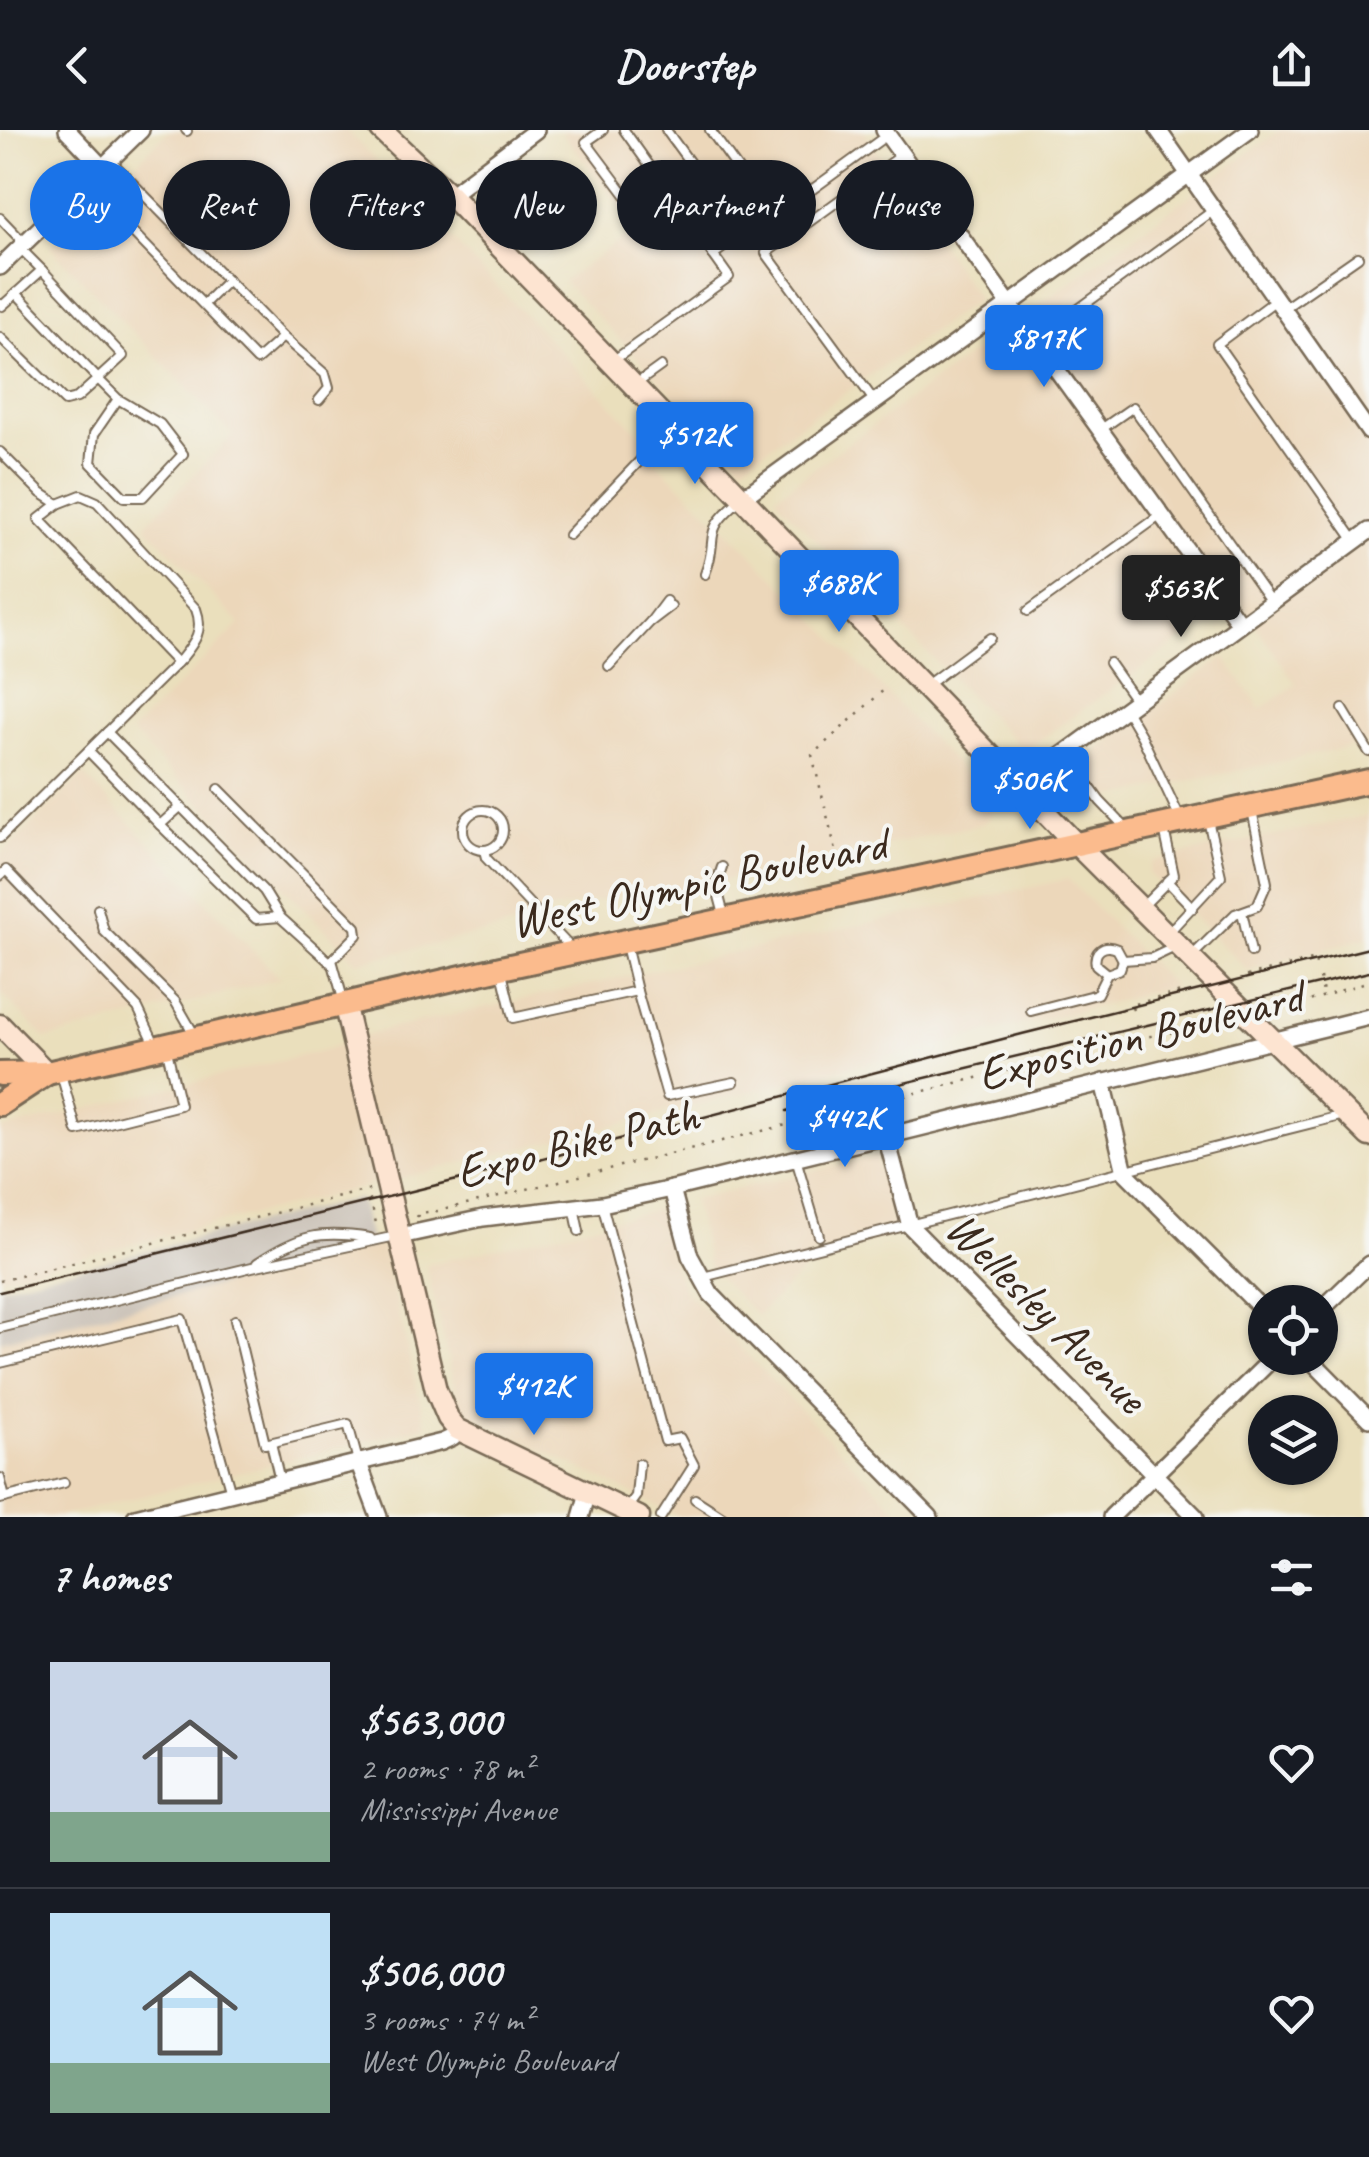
<!DOCTYPE html>
<meta charset="utf-8">
<style>
body{margin:0;font-family:Caveat,sans-serif;background:#242831;color:#f1f3f6;height:100vh;display:flex;flex-direction:column;font-size:38px;white-space:nowrap}
*{box-sizing:border-box;margin:0}
p{font-size:32px;color:#9ea1a6}
.icon{flex:none;width:55px;height:55px;fill:none;stroke:currentColor;stroke-width:2;stroke-linecap:round;stroke-linejoin:round}
.map{position:relative;height:1387px;overflow:hidden}
.sheet{display:flex;flex-direction:column;background:#171b24;flex:1}
.sheet>*{flex:none}
.top-card{position:absolute;left:30px;top:30px;width:1310px;height:90px;display:flex;gap:20px}
.tools{position:absolute;left:1248px;top:1155px;display:grid;gap:20px}
.tools a{display:grid;place-items:center;width:90px;height:90px;border-radius:50%;background:#171b24;box-shadow:0 2px 8px #0004;font-size:50px}
.price{position:absolute;translate:-50% -85px;padding:0 22px;border-radius:10px;background:#1a73e8;color:#fff;font-size:32px;line-height:65px;filter:drop-shadow(0 2px 5px #0008)}
.price::after{content:'';position:absolute;left:50%;top:60px;width:30px;height:22px;margin-left:-15px;background:inherit;clip-path:polygon(0 0,100% 0,50% 100%)}
.price.active{background:#222;color:#fff}
ul{padding:0;list-style:none}
li{display:flex;align-items:center;gap:30px;height:250px;padding:0 50px}
li+li{border-top:2px solid #363941}
li span{display:grid;place-items:center;flex:none;width:280px;height:200px;border-radius:0px;color:#555}
li>.icon{margin-inline-start:auto}
span .icon{width:120px;height:120px;fill:#fffc;stroke-width:1}
li b{font-size:42px}
h2{display:flex;justify-content:space-between;align-items:center;height:120px;padding:0 50px;font-size:42px}
.tag{padding:0 35px;border-radius:45px;background:#171b24;box-shadow:0 2px 8px #0004;font-size:35px;line-height:90px}
.tag.active{background:#1a73e8;color:#fff}
header{display:flex;justify-content:space-between;align-items:center;height:130px;padding:0 50px;background:#171b24;font-size:45px;font-weight:800}
.map>svg:first-child{display:block}
.built{fill:#ecd7ba}
.industrial{fill:#cbc2b8}
.lines{fill:none;stroke-linecap:round;stroke-linejoin:round}
.lane-casing{stroke:#786955;stroke-width:12}
.street-casing{stroke:#786955;stroke-width:20}
.secondary-casing{stroke:#786955;stroke-width:25}
.primary-casing{stroke:#786955;stroke-width:28}
.path{stroke:#786955;stroke-width:2.5;stroke-dasharray:2.5 8;stroke-linecap:butt}
.lane{stroke:#fff;stroke-width:8}
.street{stroke:#fff;stroke-width:15}
.secondary{stroke:#fde4d1;stroke-width:20}
.primary{stroke:#fbbb8d;stroke-width:22}
.tram{stroke:#3b2a1e;stroke-width:2.5}
.labels{text-anchor:middle;dominant-baseline:central;stroke-width:8;stroke-linejoin:round;paint-order:stroke}
.street-label{font-size:48px;fill:#3b2a1e;stroke:#f6f6f2}
</style>
<header><svg class="icon" aria-label="back" viewBox="0 0 24 24"><path d="M15 5l-7 7 7 7"/></svg>Doorstep<svg class="icon" aria-label="share" viewBox="0 0 24 24"><path d="M12 15V3M7 8l5-5 5 5M5 13v7h14v-7"/></svg></header>
<div class="map">
<svg width="1369" height="1387" viewBox="0 0 1369 1387">
<rect width="100%" height="100%" fill="#f6f6f2"/>
<filter id="ink" filterUnits="userSpaceOnUse"><feTurbulence type="fractalNoise" baseFrequency=".01" numOctaves="2"/><feDisplacementMap in="SourceGraphic" scale="20" xChannelSelector="R" yChannelSelector="G"/><feConvolveMatrix kernelMatrix="1 2 1 2 8 2 1 2 1" color-interpolation-filters="sRGB"/></filter>
<filter id="wash" filterUnits="userSpaceOnUse"><feTurbulence type="fractalNoise" baseFrequency=".0048" numOctaves="4" result="noise"/><feDisplacementMap in="SourceGraphic" scale="40" xChannelSelector="R" yChannelSelector="G"/><feGaussianBlur stdDeviation="2.25" result="paint"/><feColorMatrix in="noise" values="0 0 0 0 0 0 0 0 0 0 0 0 0 0 0 0 0 1.4 0 .05"/><feComposite in="paint" operator="in"/></filter>
<g filter="url(#wash)">
<rect width="100%" height="100%" fill="#eadfbc"/>
<g class="built">
<path d="M170,0H346L645,309L655,331L748,420L982,661L991,674V686L983,694L686,758L655,764L641,762L545,781L530,792L357,832L131,602L240,494L145,395L233,305L50,117Z"/>
<path d="M567,0H863L978,169L742,336L563,151L638,99L562,3Z"/>
<path d="M1280,0H1369V613L1079,674L1061,659L1062,646L1224,527L1261,579L1296,554L1238,470L1024,621L777,370V365Z"/>
<path d="M83,644L280,849L46,909L0,862V726Z"/>
<path d="M1369,685V807L1248,840L1148,743L1152,732L1157,730Z"/>
<path d="M1068,749L1174,857L0,1147V1000L325,920L384,900Z"/>
<path d="M876,1026L894,1105L808,1126L812,1132L757,1186L709,1137L693,1070Z"/>
<path d="M659,1079L675,1140L684,1159L904,1387H680L460,1280L426,1135Z"/>
<path d="M382,1114L426,1296L58,1387H0V1211Z"/>
</g>
<path class="industrial" d="M359,1068L372,1117L0,1211V1157Z"/>
</g>
<g filter="url(#ink)">
<g class="lines">
<defs>
<g id="lane">
<path d="M186,0L187,1"/>
<path d="M603,0L586,12L643,88L671,67"/>
<path d="M666,0L742,104L713,125"/>
<path d="M710,0L773,88L887,5"/>
<path d="M110,30L283,207L325,244L329,258L319,270"/>
<path d="M86,54L257,230L283,207"/>
<path d="M0,88L24,113"/>
<path d="M16,163L98,249L123,226L42,140"/>
<path d="M1276,170L1217,214L1355,411"/>
<path d="M0,174L2,176L42,140L19,117"/>
<path d="M204,174L228,150"/>
<path d="M1283,179L1358,127"/>
<path d="M0,207L65,271L77,268L98,249L118,269L94,304L91,333L124,367H143L183,324L160,294L118,269"/>
<path d="M1036,210L1214,80"/>
<path d="M614,230L729,147L624,0"/>
<path d="M636,254L661,236"/>
<path d="M875,272L766,123L902,25"/>
<path d="M1100,300L1133,277L1271,472"/>
<path d="M0,322L41,363L58,374L81,365L97,372L196,479C204,500 195,512 182,528L0,708"/>
<path d="M58,374L39,389L177,533"/>
<path d="M569,405L672,297"/>
<path d="M705,444C721,403 698,405 741,369"/>
<path d="M1028,481L1161,385"/>
<path d="M651,491L666,471"/>
<path d="M1109,533L1135,570"/>
<path d="M609,536L650,492L671,476"/>
<path d="M928,554L990,508"/>
<path d="M1125,578L1142,607L1179,686"/>
<path d="M1343,579L1369,622"/>
<path d="M107,602L264,761L280,787L333,835"/>
<path d="M88,621L160,695L180,677"/>
<path d="M1065,623L1100,671L1125,697"/>
<path d="M219,659L356,797L357,805L332,830L343,869"/>
<circle cx="483" cy="700" r="20"/>
<path d="M160,695L256,789L280,787"/>
<path d="M484,720L486,728L572,819"/>
<path d="M722,737L716,755L724,785"/>
<path d="M0,746L6,740L138,878L155,914"/>
<path d="M1167,751L1193,778"/>
<path d="M1143,776L1174,745L1164,699"/>
<path d="M98,779L104,801L175,871L194,904"/>
<path d="M1242,782L1251,822"/>
<path d="M1168,803L1221,746L1208,690"/>
<path d="M1193,825L1235,784L1257,776L1267,753L1252,680"/>
<path d="M1123,830L1152,828L1175,817"/>
<path d="M502,843L513,888L637,861L626,815"/>
<path d="M1107,844L1096,835C1093,821 1104,813 1117,819L1123,830"/>
<path d="M637,861L667,966L734,952"/>
<path d="M1031,881L1097,864L1107,844L1120,839L1123,830"/>
<path d="M61,944L77,1001L180,975L167,921"/>
<path d="M796,1029L819,1106"/>
<path d="M602,1074L665,1311L680,1308L694,1335L661,1387"/>
<path d="M574,1077L579,1101"/>
<path d="M257,1133C299,1105 320,1100 370,1108"/>
<path d="M703,1147L1344,985"/>
<path d="M235,1190L265,1314L348,1294L358,1331"/>
<path d="M0,1198L252,1137L396,1106"/>
<path d="M0,1233L182,1189L231,1363"/>
<path d="M271,1313L280,1351"/>
<path d="M0,1348L5,1368"/>
<path d="M0,1369L64,1353"/>
<path d="M695,1369L723,1387"/>
<path d="M628,1377L636,1366L639,1334"/>
</g>
<g id="street">
<path d="M67,0L103,38"/>
<path d="M884,0L1240,494"/>
<path d="M1158,0L1369,302"/>
<path d="M450,65L536,0"/>
<path d="M0,137L141,0"/>
<path d="M741,369L1250,0"/>
<path d="M1020,656L1369,401"/>
<path d="M1103,952L1125,1042L1265,1182"/>
<path d="M886,1006L910,1096L1196,1387"/>
<path d="M672,1059L690,1126L711,1164L930,1387"/>
<path d="M400,1106L483,1088L602,1074L672,1059L1369,887"/>
<path d="M1320,1181L1369,1134"/>
<path d="M1309,1228L1369,1289"/>
<path d="M358,1331L379,1387"/>
<path d="M135,1387L442,1312L453,1307L457,1299"/>
<path d="M581,1387L588,1363"/>
<path d="M1111,1387L1273,1228"/>
</g>
<g id="secondary">
<path d="M381,0L450,65L1075,713L1369,1006"/>
<path d="M344,873L436,1260L448,1288L457,1299L639,1387"/>
<path d="M0,895L47,943"/>
</g>
<g id="primary">
<path d="M0,944L47,943L501,838L1369,651"/>
<path d="M0,974L47,943"/>
</g>
</defs>
<use href="#lane" class="lane-casing"/>
<use href="#street" class="street-casing"/>
<use href="#secondary" class="secondary-casing"/>
<use href="#primary" class="primary-casing"/>
<g class="path">
<path d="M838,729L812,625L887,557"/>
<path d="M1247,846L1315,829L1316,835"/>
<path d="M1320,848L1323,863"/>
<path d="M1133,880L1131,875L1185,861"/>
<path d="M1271,884L1369,851"/>
<path d="M1136,895L1139,906"/>
<path d="M417,1087L419,1083L438,1081L1139,908L1229,893"/>
<path d="M0,1151L368,1060L376,1093L380,1095"/>
</g>
<use href="#lane" class="lane"/>
<use href="#street" class="street"/>
<use href="#secondary" class="secondary"/>
<use href="#primary" class="primary"/>
<g class="tram">
<path d="M787,981L1369,842"/>
<path d="M0,1162L543,1029L1022,904L1369,818"/>
</g>
</g>
</g>
<g class="labels">
<g class="street-label">
<text transform="translate(698 752) rotate(-12)">West Olympic Boulevard</text>
<text transform="translate(1140 905) rotate(-14)">Exposition Boulevard</text>
<text transform="translate(577 1013) rotate(-14)">Expo Bike Path</text>
<text transform="translate(1047 1182) rotate(45)">Wellesley Avenue</text>
</g>
</g>
</svg>
<div class="tools">
<a><svg class="icon" aria-label="locate" viewBox="0 0 24 24"><circle cx="12" cy="12" r="6"/><path d="M12 2v4M12 18v4M2 12h4M18 12h4"/></svg></a>
<a><svg class="icon" aria-label="layers" viewBox="0 0 24 24"><path d="M12 4l9 5-9 5-9-5zM3 14l9 5 9-5"/></svg></a>
</div>
<b class="price" style="left:1044px;top:260px">$817K</b>
<b class="price" style="left:695px;top:357px">$512K</b>
<b class="price" style="left:839px;top:505px">$688K</b>
<b class="price active" style="left:1181px;top:510px">$563K</b>
<b class="price" style="left:1030px;top:702px">$506K</b>
<b class="price" style="left:845px;top:1040px">$442K</b>
<b class="price" style="left:534px;top:1308px">$412K</b>
<div class="top-card">
<a class="tag active">Buy</a>
<a class="tag">Rent</a>
<a class="tag">Filters</a>
<a class="tag">New</a>
<a class="tag">Apartment</a>
<a class="tag">House</a>
</div>
</div>
<section class="sheet">
<h2>7 homes<svg class="icon" aria-label="filters" viewBox="0 0 24 24"><path d="M4 7h16M4 17h16"/><circle cx="9" cy="7" r="2"/><circle cx="15" cy="17" r="2"/></svg></h2>
<ul>
<li><span style="background:linear-gradient(#c9d6e8 75%,#7fa58c 0)"><svg class="icon" aria-label="home" viewBox="0 0 24 24"><path d="M3 11l9-7 9 7M6 9v11h12V9"/></svg></span><div><b>$563,000</b><p>2 rooms · 78 m²</p><p>Mississippi Avenue</p></div><svg class="icon" aria-label="heart" viewBox="0 0 24 24"><path d="M12 20l-8-8c-3-5 5-10 8-4 3-6 11-1 8 4z"/></svg></li>
<li><span style="background:linear-gradient(#bfe0f5 75%,#7fa58c 0)"><svg class="icon" aria-label="home" viewBox="0 0 24 24"><path d="M3 11l9-7 9 7M6 9v11h12V9"/></svg></span><div><b>$506,000</b><p>3 rooms · 74 m²</p><p>West Olympic Boulevard</p></div><svg class="icon" aria-label="heart" viewBox="0 0 24 24"><path d="M12 20l-8-8c-3-5 5-10 8-4 3-6 11-1 8 4z"/></svg></li>
</ul>
</section>
